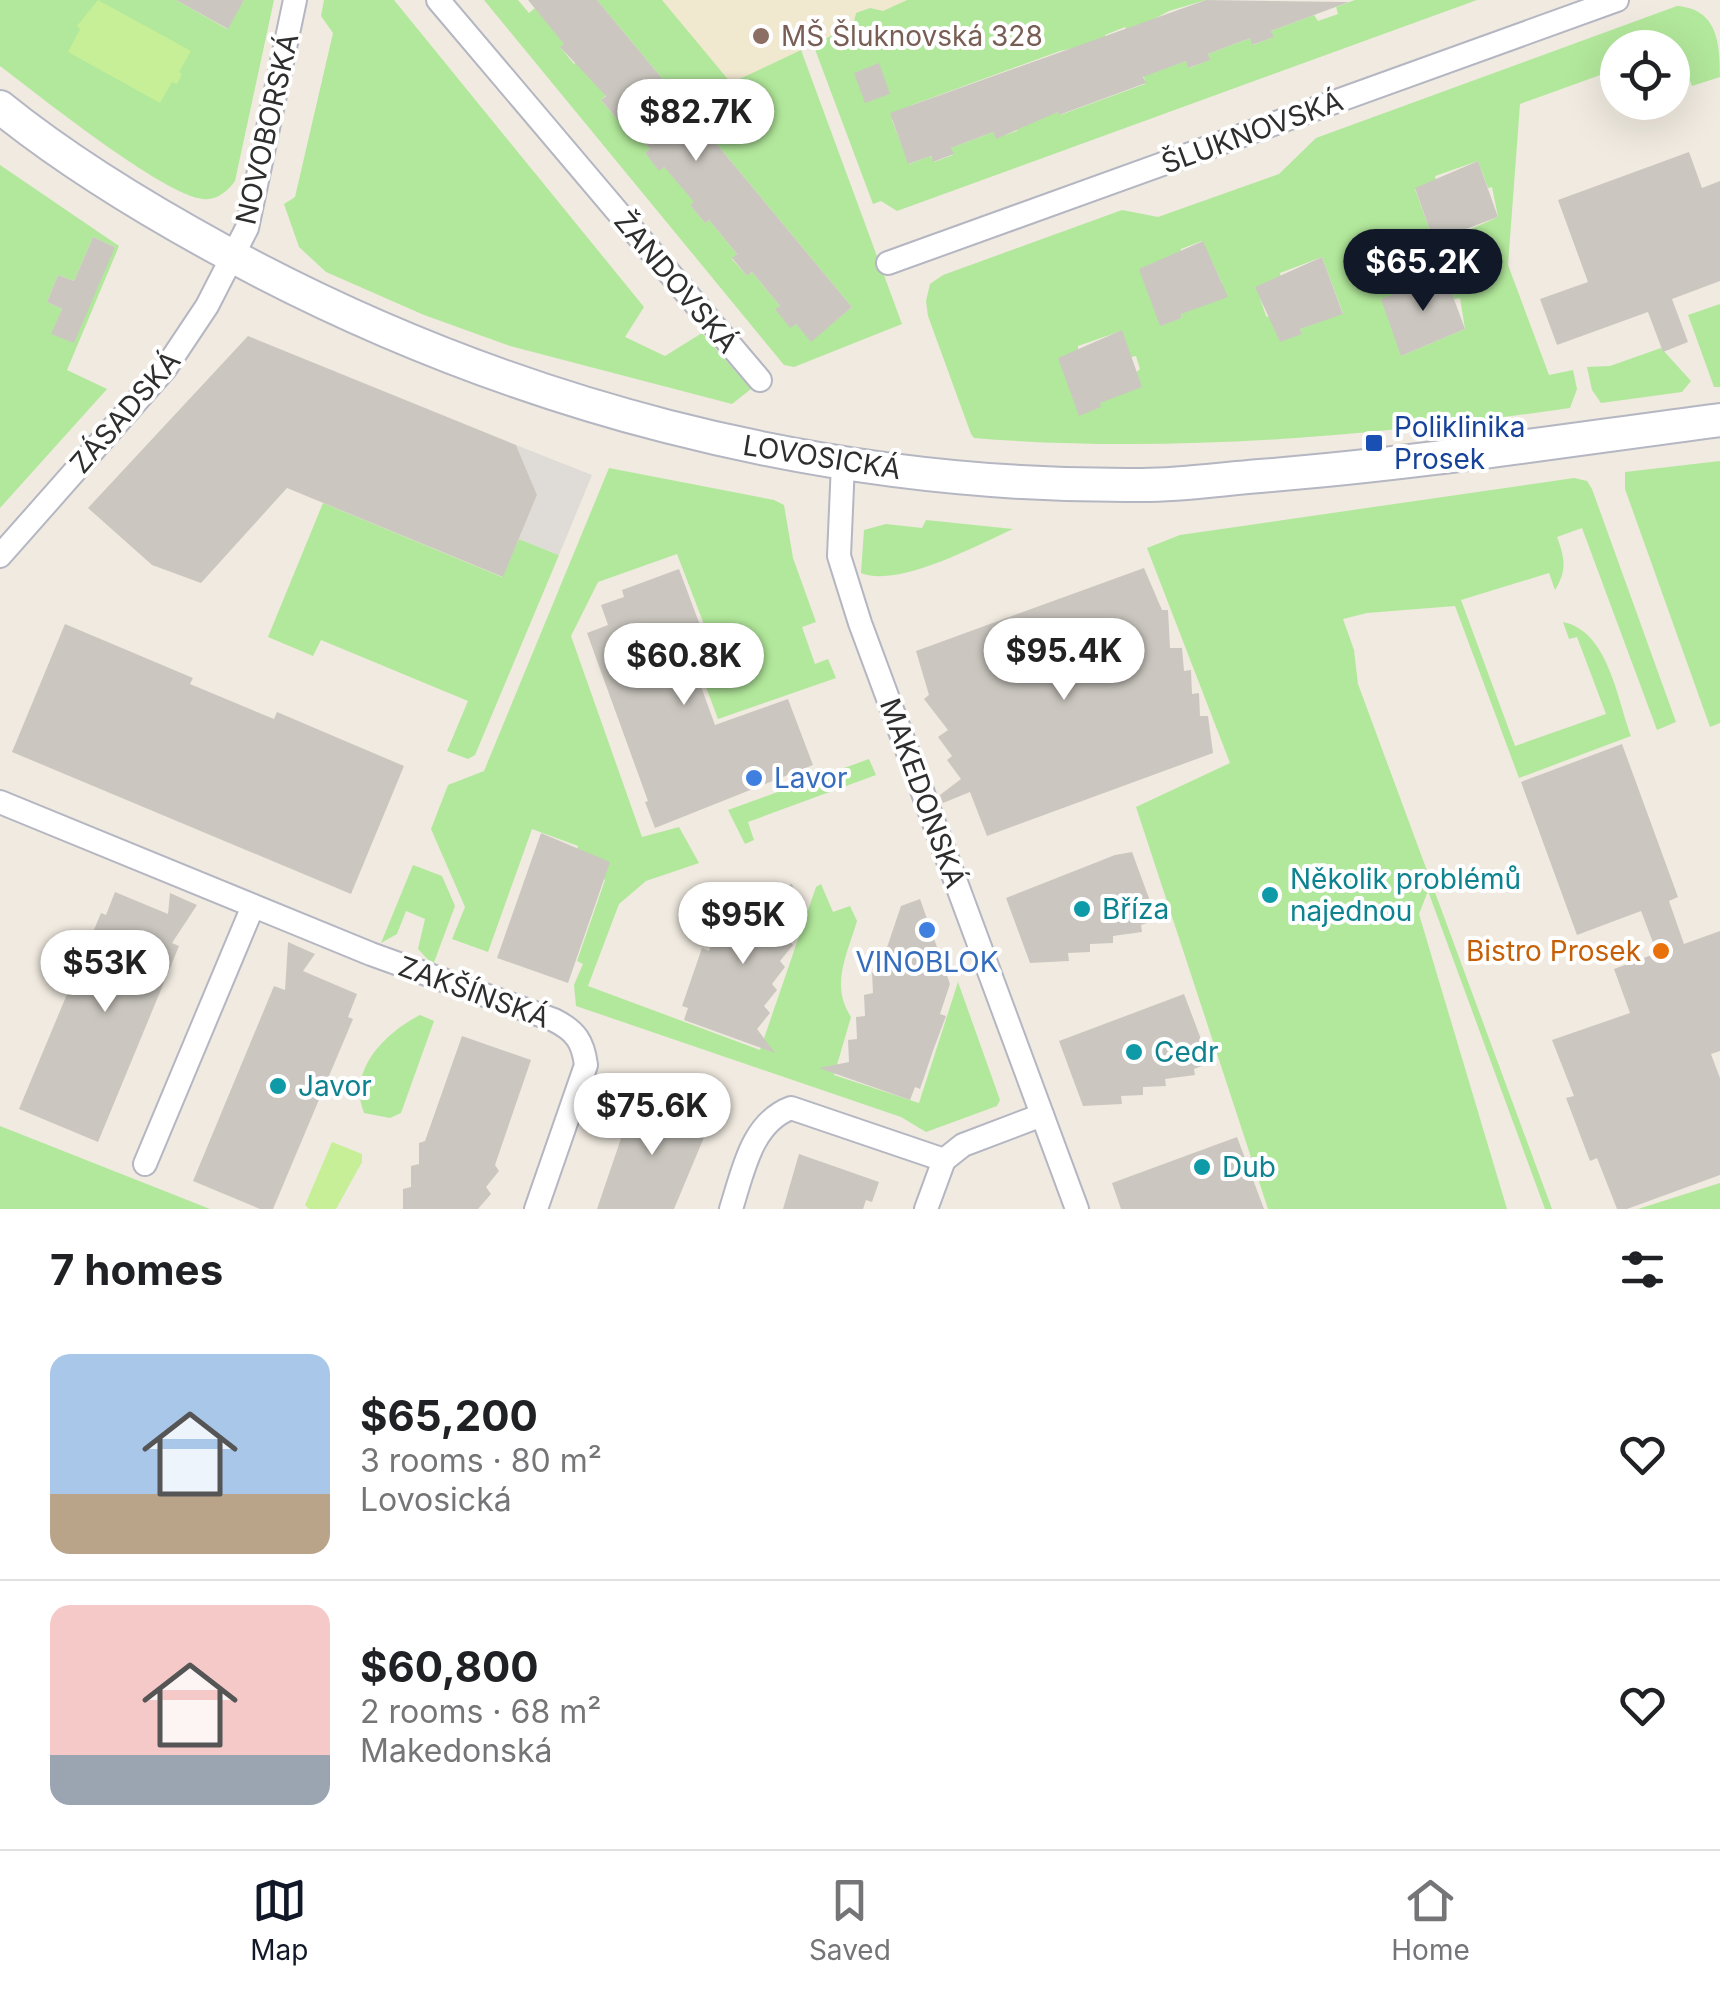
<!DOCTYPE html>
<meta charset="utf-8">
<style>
body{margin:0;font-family:Inter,sans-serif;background:#f2f2f2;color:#202124;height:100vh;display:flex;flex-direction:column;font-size:38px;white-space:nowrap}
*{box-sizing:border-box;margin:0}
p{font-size:32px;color:#757577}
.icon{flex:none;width:55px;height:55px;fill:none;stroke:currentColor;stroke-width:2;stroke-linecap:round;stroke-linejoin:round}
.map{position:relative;height:1209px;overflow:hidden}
.side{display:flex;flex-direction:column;background:#fff;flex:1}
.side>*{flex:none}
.controls{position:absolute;left:1600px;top:30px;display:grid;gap:20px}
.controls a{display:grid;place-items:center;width:90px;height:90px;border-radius:50%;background:#fff;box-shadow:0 10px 40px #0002;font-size:50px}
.price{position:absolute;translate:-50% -85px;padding:0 22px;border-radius:35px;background:#fff;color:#222;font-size:32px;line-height:65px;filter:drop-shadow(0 2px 5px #0008)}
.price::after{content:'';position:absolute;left:50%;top:60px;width:30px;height:22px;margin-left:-15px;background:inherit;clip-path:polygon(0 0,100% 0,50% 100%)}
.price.selected{background:#111827;color:#fff}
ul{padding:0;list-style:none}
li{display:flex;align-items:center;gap:30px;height:250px;padding:0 50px}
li+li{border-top:2px solid #e0e0e0}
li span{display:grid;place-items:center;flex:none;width:280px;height:200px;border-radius:20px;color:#555}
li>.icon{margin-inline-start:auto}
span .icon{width:120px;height:120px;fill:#fffc;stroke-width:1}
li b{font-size:42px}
h2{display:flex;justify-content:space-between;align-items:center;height:120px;padding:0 50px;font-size:42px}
.dock{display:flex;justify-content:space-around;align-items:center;height:140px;border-top:2px solid #e0e0e0;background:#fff;font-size:28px;color:#757577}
.dock a{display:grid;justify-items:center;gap:5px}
.dock .selected{color:#111827}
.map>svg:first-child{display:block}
.education{fill:#f1e8d0}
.green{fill:#b2e89b;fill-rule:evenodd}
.pitch{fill:#c6ef97}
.plaza{fill:#dfdcd8}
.building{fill:#cbc7c0}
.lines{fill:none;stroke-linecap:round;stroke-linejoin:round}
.street-casing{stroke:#b4b6c2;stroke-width:26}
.secondary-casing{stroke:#b4b6c2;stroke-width:36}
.street{stroke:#fff;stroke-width:22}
.secondary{stroke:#fff;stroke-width:32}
.education-dot{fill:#8d6e63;stroke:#fff;stroke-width:4}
.transit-dot{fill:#1a4fb4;stroke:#fff;stroke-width:4}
.shop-dot{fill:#3f7fe0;stroke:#fff;stroke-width:4}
.culture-dot{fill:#0f9aa8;stroke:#fff;stroke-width:4}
.food-dot{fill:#e8710a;stroke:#fff;stroke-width:4}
.labels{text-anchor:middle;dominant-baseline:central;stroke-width:8;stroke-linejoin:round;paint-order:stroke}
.education-label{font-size:28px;fill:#785e54;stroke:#fff;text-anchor:start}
.street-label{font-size:28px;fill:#2e2e2e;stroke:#fff}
.transit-label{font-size:28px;fill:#164399;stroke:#fff;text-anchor:start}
.shop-label{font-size:28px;fill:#366cbe;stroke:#fff;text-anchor:start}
.culture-label{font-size:28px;fill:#0d838f;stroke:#fff;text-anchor:start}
.food-label{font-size:28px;fill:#c56008;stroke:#fff;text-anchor:end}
</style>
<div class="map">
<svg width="1720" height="1209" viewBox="0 0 1720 1209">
<rect width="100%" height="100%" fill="#f0eae0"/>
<path class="education" d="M662,0H907L883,11L870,8L856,13L853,26L731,83Z"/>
<g class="green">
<path d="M0,0H176L227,29L244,0H274L235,181C228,191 216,201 203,199C163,195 37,94 0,66Z"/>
<path d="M324,0H394L644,307L625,337L665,356L702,333L751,389L732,404L510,346L424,315L326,272L299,247L284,204L295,197L333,33L321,16Z"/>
<path d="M484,0H518L529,13L535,8L565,44L561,48L574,64L578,61L606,95L601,100L616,118L622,115L650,149L645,153L659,170L664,167L695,201L691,206L705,223L709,220L737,254L732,259L747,276L752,272L780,306L776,310L796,324L811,341L852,307L597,0H662L731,83L801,50L902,324L794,367L784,365Z"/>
<path d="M907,0H1206L1169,11L1128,33L1125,27L1105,35L1106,41L1060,51L912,105L914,112L892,120L909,164L930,156L934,162L953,155L951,148L993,132L996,138L1017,131L1015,124L1058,112L1060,115L1145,84L1144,76L1186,61L1189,68L1209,60L1208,54L1250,38L1253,45L1273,37L1271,31L1314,15L1318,21L1338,14L1336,7L1355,0H1477L897,211L881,201L873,204L813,44L853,26L856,13L870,8L883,11Z"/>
<path d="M1677,6C1718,9 1720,44 1720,77L1692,86L1677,47L1618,48L1617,69L1520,104L1508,265L1549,375L1573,370L1577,389L1570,408C1375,436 1171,454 974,438L971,434L928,316L926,301L930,284L943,275L1122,210L1158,217L1279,174L1316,138ZM1478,161L1488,188L1492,187L1498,217L1435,245L1415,189L1436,180L1435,176ZM1202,241L1222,283L1181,314L1182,318L1160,325L1181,249ZM1322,257L1343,313L1300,329L1302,334L1266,316L1260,298L1281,278L1280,273ZM1444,272L1454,299L1460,298L1465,329L1401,356L1402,287ZM1121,331L1131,357L1136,356L1140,369L1100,403V407L1079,415L1078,346Z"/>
<path d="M0,165L119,246L67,370L107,389L0,508ZM93,237L115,247L52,333L62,309L47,302L58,275L74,281Z"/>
<path d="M1720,304V387H1714L1688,315Z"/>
<path d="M1661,348L1691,381L1682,392L1601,403L1592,390L1587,367L1610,366Z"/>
<path d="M1720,461V723L1710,727L1625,489V472Z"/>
<path d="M609,468L774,500L784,505L793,558L816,622L802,627L815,664L828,659L836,678L718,719L691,647L710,640L677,554L598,582L571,636L642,837L679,827L699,863L646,881L619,904L588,986L760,1050L816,887L821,884L833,912L850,906L857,921C847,955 830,985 851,1017L834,1075L919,1103L958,982L1000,1100L997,1106L926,1132L901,1117L576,1006L574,985L583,964L577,961L605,880L577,851L578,846L532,829L488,952L452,939L465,907L431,829L448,785L484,771Z"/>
<path d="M1574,478L1587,481L1592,489L1676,722L1657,730L1582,528L1557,537C1565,558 1567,571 1555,590L1549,573L1461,600L1515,746L1606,714L1577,637L1569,639L1563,622C1608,631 1617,698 1631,736L1519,778L1455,606L1367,613L1343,619L1354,650L1358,684L1552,1209H1545L1428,891L1419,914L1507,1209H1268L1136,807L1230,763L1147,548L1180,535Z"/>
<path d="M323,503L502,577L519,539L559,555L475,755L468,759L447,751L468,701L321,640L313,656L268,637Z"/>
<path d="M926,520L1013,529C977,545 899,588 861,573L864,530L886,524L922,528Z"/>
<path d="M869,759L876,775L748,822L754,840L745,844L728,810Z"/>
<path d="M413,865L442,876L455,906L433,965L418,949L425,919L406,911L397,934L381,943Z"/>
<path d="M420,1015L434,1021L401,1113L390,1118L364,1113C347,1070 385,1033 420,1015Z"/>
<path d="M0,1126L210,1209H0Z"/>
<path d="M1720,1183V1209H1638Z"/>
</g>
<g class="pitch">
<path d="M98,0L191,51L179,72L182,74L177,84L172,82L160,103L68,52L80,29L77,26Z"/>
<path d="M332,1142L362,1154V1162L336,1209H309L305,1205Z"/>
</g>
<path class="plaza" d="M516,445L592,475L559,555L519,539L537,495Z"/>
<g class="building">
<path d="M176,0H244L228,29Z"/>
<path d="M528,0H597L852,307L811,342L796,324L790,328L775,309L780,306L752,272L747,276L732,258L737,254L709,220L705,223L690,205L694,202L664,167L659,171L645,153L650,149L622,115L617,119L601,100L606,96L560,47L564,44Z"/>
<path d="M1206,0L1349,2L1271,31L1274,37L1252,45L1250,38L1208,54L1210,60L1188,68L1186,61L1143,77L1146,83L1059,115L1058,112L996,139L993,132L951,148L954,154L933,162L931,156L908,164L890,113Z"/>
<path d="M879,63L890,94L865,103L854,73Z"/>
<path d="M1689,152L1702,188L1720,181V281L1672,299L1688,342L1663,352L1648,312L1557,345L1540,299L1588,282L1558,200Z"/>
<path d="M1478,161L1498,217L1455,233L1457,237L1435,245L1415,188Z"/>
<path d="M93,237L115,247L74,343L51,334L62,309L47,302L58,275L74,281Z"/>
<path d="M1203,241L1228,297L1181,314L1182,318L1160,326L1139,269Z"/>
<path d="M1322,257L1343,314L1300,329L1302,334L1280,342L1255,287Z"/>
<path d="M1444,272L1465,329L1401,356L1381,299L1402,291L1401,287Z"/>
<path d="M1122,330L1142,387L1100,403L1101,407L1079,416L1058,358Z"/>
<path d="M248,336L516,445L537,495L503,577L287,488L201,583L152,565L88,508Z"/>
<path d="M1144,568L1162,610H1168L1170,648H1182L1184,671L1191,670L1192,694L1199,693L1200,716H1208L1213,753L987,836L970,792L943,803L940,795L961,779L947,760L952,756L938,737L948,730L924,699L929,695L916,651Z"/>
<path d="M679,569L704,636L685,643L715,725L788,699L813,765L655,828L645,802L648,801L587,633L608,625L601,605L624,597L622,590Z"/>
<path d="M65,624L193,678L190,684L274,719L277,712L404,766L351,894L12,752Z"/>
<path d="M1622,744L1678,897L1669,901L1684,944L1720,931V1051L1711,1054L1720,1078V1175L1627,1209H1617L1597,1158L1590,1161L1566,1098L1574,1096L1552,1040L1630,1013L1614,969L1657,953L1641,911L1577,935L1521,782Z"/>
<path d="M541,833L610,862L568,983L497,958Z"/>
<path d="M1132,852L1157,920L1141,925L1142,932L1113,936V943L1090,944V952L1068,953L1069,961L1030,963L1006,898L1115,855Z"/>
<path d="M792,884L800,907L789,940L793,945L780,961L785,967L772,984L777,990L764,1006L770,1013L757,1029L775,1053L684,1020L688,1008L682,1006L702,948L709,951L723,910Z"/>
<path d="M115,892L168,914L170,893L197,905L172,943L179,946L98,1142L19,1109L101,913L106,915Z"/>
<path d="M920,899L950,984L940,1014L946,1016L934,1048L920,1089L915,1087L910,1100L819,1068L849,1062L848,1040L857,1039L856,1017L865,1016L864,995L873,993L872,973L879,971L901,906Z"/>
<path d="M288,942L315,954L303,971L357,994L348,1017L353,1019L273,1209H260L193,1181L274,986L285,990Z"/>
<path d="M1184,994L1210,1063L1194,1069L1195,1075L1165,1079L1166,1086L1143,1087V1095L1121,1096L1122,1104L1083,1106L1059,1041Z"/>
<path d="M462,1036L531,1060L495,1165L499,1171L486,1187L491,1194L478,1209H403V1189L411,1187V1166L419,1164V1143L425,1141Z"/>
<path d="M630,1095L710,1123L674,1209H597L628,1118L623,1116Z"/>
<path d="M1237,1137L1264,1209H1121L1112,1183Z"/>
<path d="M799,1154L879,1182L872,1202L866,1200L863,1209H783Z"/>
</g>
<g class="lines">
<defs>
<g id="street">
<path d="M438,0L760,380"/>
<path d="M888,263L1617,0"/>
<path d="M843,463L839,556L860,623L1077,1209"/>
<path d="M0,556L165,369L207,306L247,228L295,0"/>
<path d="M0,802L371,954L554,1020C576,1031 583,1042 586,1065L536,1209"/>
<path d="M145,1164L253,906"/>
<path d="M731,1209C743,1172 751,1123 791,1108L944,1160L963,1145L1042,1115"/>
<path d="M926,1209L944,1160"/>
</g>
<path id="secondary" d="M0,107C68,162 144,208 221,250C503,404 821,488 1143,485C1182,485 1222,479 1260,476C1414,464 1567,440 1720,420"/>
</defs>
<use href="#street" class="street-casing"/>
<use href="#secondary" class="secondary-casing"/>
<use href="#street" class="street"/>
<use href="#secondary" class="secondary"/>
</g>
<circle class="education-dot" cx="761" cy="36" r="10"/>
<rect class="transit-dot" x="1364" y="433" width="20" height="20" rx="5"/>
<g class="shop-dot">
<circle cx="754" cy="778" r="10"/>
<circle cx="927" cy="930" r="10"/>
</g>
<g class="culture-dot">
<circle cx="1270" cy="895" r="10"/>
<circle cx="1082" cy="909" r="10"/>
<circle cx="1134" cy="1052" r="10"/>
<circle cx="278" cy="1086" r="10"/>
<circle cx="1202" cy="1167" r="10"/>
</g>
<circle class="food-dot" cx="1661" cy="951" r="10"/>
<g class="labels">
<g class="education-label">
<text x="781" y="36">MŠ Šluknovská 328</text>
</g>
<g class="street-label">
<text transform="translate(267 129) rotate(-77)">NOVOBORSKÁ</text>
<text transform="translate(1252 132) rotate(-20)">ŠLUKNOVSKÁ</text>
<text transform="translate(676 282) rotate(50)">ŽANDOVSKÁ</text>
<text transform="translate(125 412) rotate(-49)">ZÁSADSKÁ</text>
<text transform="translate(822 457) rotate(9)">LOVOSICKÁ</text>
<text transform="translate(923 793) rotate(70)">MAKEDONSKÁ</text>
<text transform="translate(474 992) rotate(20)">ZAKŠÍNSKÁ</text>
</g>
<g class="transit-label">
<text x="1394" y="427">Poliklinika<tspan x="1394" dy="32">Prosek</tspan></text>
</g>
<g class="shop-label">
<text x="774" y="778">Lavor</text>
<text x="927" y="962" text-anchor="middle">VINOBLOK</text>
</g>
<g class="culture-label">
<text x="1290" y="879">Několik problémů<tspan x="1290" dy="32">najednou</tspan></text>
<text x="1102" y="909">Bříza</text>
<text x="1154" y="1052">Cedr</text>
<text x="298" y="1086">Javor</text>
<text x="1222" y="1167">Dub</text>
</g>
<g class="food-label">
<text x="1641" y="951">Bistro Prosek</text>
</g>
</g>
</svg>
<div class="controls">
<a><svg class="icon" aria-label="locate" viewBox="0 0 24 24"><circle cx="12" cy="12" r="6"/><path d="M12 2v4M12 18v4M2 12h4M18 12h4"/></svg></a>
</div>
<b class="price" style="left:696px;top:164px">$82.7K</b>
<b class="price selected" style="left:1423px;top:314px">$65.2K</b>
<b class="price" style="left:1064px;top:703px">$95.4K</b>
<b class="price" style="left:684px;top:708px">$60.8K</b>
<b class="price" style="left:743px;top:967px">$95K</b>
<b class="price" style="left:105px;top:1015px">$53K</b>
<b class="price" style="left:652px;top:1158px">$75.6K</b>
</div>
<section class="side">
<h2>7 homes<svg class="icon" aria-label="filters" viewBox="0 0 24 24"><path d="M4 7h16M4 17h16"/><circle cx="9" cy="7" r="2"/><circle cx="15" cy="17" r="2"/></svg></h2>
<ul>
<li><span style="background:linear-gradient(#a9c7e8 70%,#b9a48a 0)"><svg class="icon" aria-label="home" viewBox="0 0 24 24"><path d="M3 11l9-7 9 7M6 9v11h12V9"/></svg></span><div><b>$65,200</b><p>3 rooms · 80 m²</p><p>Lovosická</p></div><svg class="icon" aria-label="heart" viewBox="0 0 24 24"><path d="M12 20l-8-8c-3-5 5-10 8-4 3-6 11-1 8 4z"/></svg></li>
<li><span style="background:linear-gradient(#f6c9c9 75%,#9aa5b1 0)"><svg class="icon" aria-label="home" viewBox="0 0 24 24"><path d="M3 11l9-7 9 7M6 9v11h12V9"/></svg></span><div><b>$60,800</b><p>2 rooms · 68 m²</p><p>Makedonská</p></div><svg class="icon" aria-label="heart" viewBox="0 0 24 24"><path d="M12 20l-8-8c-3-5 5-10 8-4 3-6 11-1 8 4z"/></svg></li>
</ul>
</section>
<nav class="dock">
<a class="selected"><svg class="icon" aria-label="map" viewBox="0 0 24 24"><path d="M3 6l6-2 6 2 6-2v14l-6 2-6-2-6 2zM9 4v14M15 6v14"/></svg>Map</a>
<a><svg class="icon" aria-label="saved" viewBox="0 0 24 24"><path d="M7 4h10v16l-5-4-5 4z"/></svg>Saved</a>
<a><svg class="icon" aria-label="home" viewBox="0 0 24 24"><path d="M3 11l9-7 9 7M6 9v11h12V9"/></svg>Home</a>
</nav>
